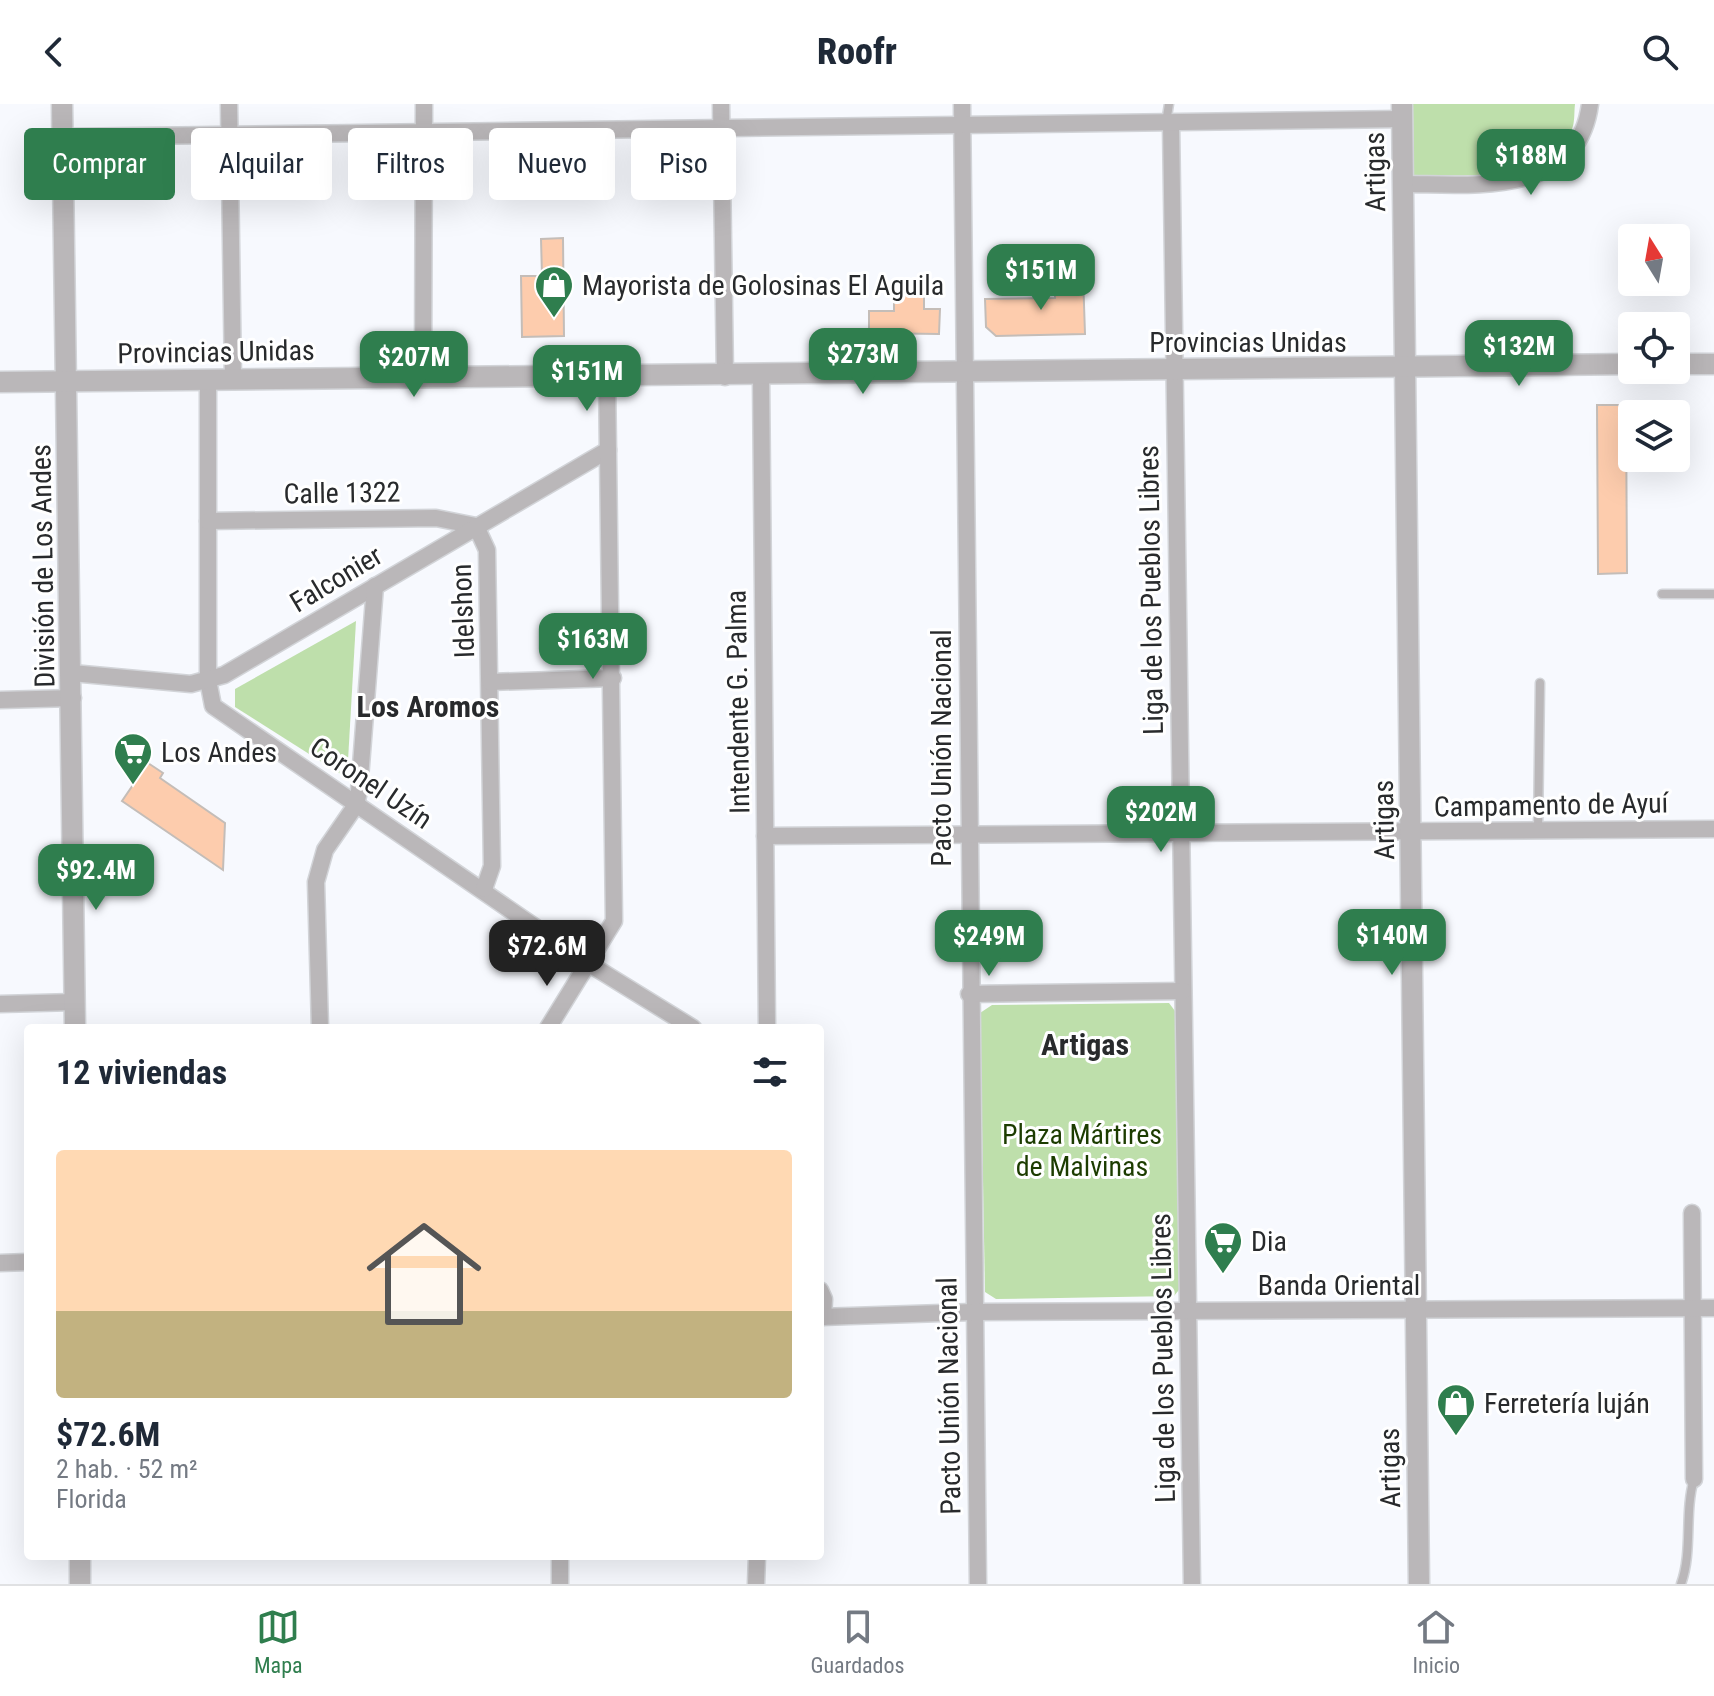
<!DOCTYPE html>
<html lang="es">
<meta charset="utf-8">
<style>
body{margin:0;font-family:"Roboto Condensed",sans-serif;background:#f2f2f3;color:#1f2937;height:100vh;display:flex;flex-direction:column;font-size:30px;white-space:nowrap}
*{box-sizing:border-box;margin:0}
p{font-size:26px;color:#747a83}
.icon{flex:none;width:44px;height:44px;fill:none;stroke:currentColor;stroke-width:2;stroke-linecap:round;stroke-linejoin:round}
.map{position:relative;flex:1;overflow:hidden}
.panel{position:absolute;left:24px;top:920px;width:800px;height:536px;display:flex;flex-direction:column;background:#fff;border-radius:8px;box-shadow:0 8px 32px #0002}
.panel>*{flex:none}
.hud{position:absolute;left:24px;top:24px;width:800px;height:72px;display:flex;gap:16px}
.needle{width:52px;rotate:349deg}
.tools{position:absolute;left:1618px;top:120px;display:grid;gap:16px}
.tools a{display:grid;place-items:center;width:72px;height:72px;border-radius:8px;background:#fff;box-shadow:0 8px 32px #0002;font-size:40px}
.price{position:absolute;translate:-50% -68px;padding:0 18px;border-radius:16px;background:#2f7e4e;color:#fff;font-size:26px;line-height:52px;filter:drop-shadow(0 2px 4px #0008)}
.price::after{content:'';position:absolute;left:50%;top:48px;width:24px;height:18px;margin-left:-12px;background:inherit;clip-path:polygon(0 0,100% 0,50% 100%)}
.price.active{background:#222;color:#fff}
ul{padding:0;list-style:none}
li{display:grid;align-content:center;gap:16px;height:424px;padding:0 32px}
li+li{border-top:2px solid #e0e1e3}
li span{display:grid;place-items:center;height:248px;border-radius:8px;color:#555}
li>.icon{margin-inline-start:auto}
span .icon{width:144px;height:144px;fill:#fffc;stroke-width:1}
li b{font-size:34px}
h2{display:flex;justify-content:space-between;align-items:center;height:96px;padding:0 32px;font-size:34px}
.tag{padding:0 28px;border-radius:8px;background:#fff;box-shadow:0 8px 32px #0002;font-size:28px;line-height:72px}
.tag.active{background:#2f7e4e;color:#fff}
header{display:flex;justify-content:space-between;align-items:center;height:104px;padding:0 32px;background:#fff;font-size:36px;font-weight:800}
.tab-bar{display:flex;justify-content:space-around;align-items:center;height:112px;border-top:2px solid #e0e1e3;background:#fff;font-size:22px;color:#747a83}
.tab-bar a{display:grid;justify-items:center;gap:4px}
.tab-bar .active{color:#2f7e4e}
.map>svg:first-child{display:block}
.green{fill:#bedfab}
.building{fill:#fdccad;stroke:#c4bdb8;stroke-width:2}
.lines{fill:none;stroke-linecap:round;stroke-linejoin:round}
.service-casing{stroke:#d2d4d8;stroke-width:11}
.minor-casing{stroke:#d2d4d8;stroke-width:19}
.tertiary-casing{stroke:#d2d4d8;stroke-width:23}
.service{stroke:#bab7b9;stroke-width:8}
.minor{stroke:#bab7b9;stroke-width:16}
.tertiary{stroke:#bab7b9;stroke-width:20}
.labels{text-anchor:middle;dominant-baseline:central;stroke-width:6;stroke-linejoin:round;paint-order:stroke}
.street-label{font-size:28px;fill:#282a2c;stroke:#fff}
.poi-label{font-size:28px;fill:#282a2c;stroke:#fff;text-anchor:start}
.park-label{font-size:28px;fill:#1c3c00;stroke:#fff}
.neighbourhood-label{font-size:30px;font-weight:bold;fill:#282a2c;stroke:#fff}
</style>
<header><svg class="icon" aria-label="back" viewBox="0 0 24 24"><path d="M15 5l-7 7 7 7"/></svg>Roofr<svg class="icon" aria-label="search" viewBox="0 0 24 24"><circle cx="10" cy="10" r="6"/><path d="M15 15l6 6"/></svg></header>
<div class="map">
<svg width="1714" height="1480" viewBox="0 0 1714 1480">
<rect width="100%" height="100%" fill="#f7f9fe"/>
<g class="green">
<path d="M1413,0H1575C1574,8 1575,18 1572,25C1553,80 1460,71 1414,71Z"/>
<path d="M356,517L347,674L235,603V585Z"/>
<path d="M1169,899L1178,911L1183,1181L1174,1192L996,1195L985,1188L980,909L992,901Z"/>
</g>
<g class="building">
<path d="M563,134L564,232L522,233L521,172H542L541,135Z"/>
<path d="M1055,171H1083L1085,230L996,232L986,223L985,195L1055,194Z"/>
<path d="M894,184H924V205H940L939,230L869,229V207H894Z"/>
<path d="M1597,301H1626L1627,469L1598,470Z"/>
<path d="M148,659L163,669L160,674L225,719L223,766L122,697Z"/>
</g>
<g class="lines">
<defs>
<g id="service">
<path d="M1166,19L1169,0"/>
<path d="M1662,490H1714"/>
<path d="M1538,727L1540,579"/>
<path d="M1681,1480C1693,1447 1684,1409 1694,1375"/>
</g>
<g id="minor">
<path d="M229,0L233,276"/>
<path d="M721,0L725,273"/>
<path d="M962,0L978,1480"/>
<path d="M1171,19L1192,1480"/>
<path d="M62,33L1402,15"/>
<path d="M1403,80C1472,80 1578,94 1590,0"/>
<path d="M761,272L767,924"/>
<path d="M423,273L424,0"/>
<path d="M208,277V576L213,602L586,858L693,924"/>
<path d="M208,417L436,414L476,422L487,446L492,762L484,785"/>
<path d="M72,569L191,580L224,571L608,346"/>
<path d="M490,578L613,574"/>
<path d="M0,596L73,594"/>
<path d="M765,732L1714,725"/>
<path d="M969,890L1183,887"/>
<path d="M0,900L75,898"/>
<path d="M320,924L316,778L325,746L356,701L359,687L375,482"/>
<path d="M548,924L614,817L607,272"/>
<path d="M1692,1109L1694,1375"/>
<path d="M0,1159L28,1158"/>
<path d="M820,1186L824,1195L823,1213"/>
<path d="M820,1213L973,1208L1714,1204"/>
<path d="M560,1452V1480"/>
<path d="M756,1480L757,1452"/>
</g>
<g id="tertiary">
<path d="M62,0L75,924"/>
<path d="M1402,0L1419,1480"/>
<path d="M1676,260H1714"/>
<path d="M0,278L1632,260"/>
<path d="M80,1452V1480"/>
</g>
</defs>
<use href="#service" class="service-casing"/>
<use href="#minor" class="minor-casing"/>
<use href="#tertiary" class="tertiary-casing"/>
<use href="#service" class="service"/>
<use href="#minor" class="minor"/>
<use href="#tertiary" class="tertiary"/>
</g>
<defs>
<symbol id="shop-pin" viewBox="-11 -11 22 30"><path d="M0 17L-7.5 6A9.5 9.5 0 1 1 7.5 6Z" fill="#2f7e4e" stroke="#fff"/><path d="M-5-2.5h2.3a2.7 3.5 0 0 1 5.4 0H5L5.5 6h-11ZM-1.5-2.5h3a1.5 2.3 0 0 0-3 0Z" fill="#fff"/></symbol>
<symbol id="supermarket-pin" viewBox="-11 -11 22 30"><path d="M0 17L-7.5 6A9.5 9.5 0 1 1 7.5 6Z" fill="#2f7e4e" stroke="#fff"/><path d="M-6-5.5h2.5l.6 2H6L4.5 2H-2.5L-4.4-4H-6ZM-1.5 3.2a1.3 1.3 0 1 0 .1 0ZM3 3.2a1.3 1.3 0 1 0 .1 0Z" fill="#fff"/></symbol>
</defs>
<g fill-rule="evenodd">
<use href="#shop-pin" x="532" y="159" width="44" height="60"/>
<use href="#supermarket-pin" x="111" y="626" width="44" height="60"/>
<use href="#supermarket-pin" x="1201" y="1115" width="44" height="60"/>
<use href="#shop-pin" x="1434" y="1277" width="44" height="60"/>
</g>
<g class="labels">
<g class="street-label">
<text transform="translate(1375 68) rotate(-91)">Artigas</text>
<text x="1248" y="238">Provincias Unidas</text>
<text transform="translate(216 248) rotate(-1)">Provincias Unidas</text>
<text transform="translate(342 389) rotate(-1)">Calle 1322</text>
<text transform="translate(43 462) rotate(-91)">División de Los Andes</text>
<text transform="translate(336 475) rotate(-31)">Falconier</text>
<text transform="translate(1151 486) rotate(-91)">Liga de los Pueblos Libres</text>
<text transform="translate(463 507) rotate(-92)">Idelshon</text>
<text transform="translate(738 598) rotate(-91)">Intendente G. Palma</text>
<text transform="translate(941 644) rotate(-90)">Pacto Unión Nacional</text>
<text transform="translate(371 679) rotate(34)">Coronel Uzín</text>
<text transform="translate(1551 701) rotate(-1)">Campamento de Ayuí</text>
<text transform="translate(1384 716) rotate(-91)">Artigas</text>
<text x="1339" y="1181">Banda Oriental</text>
<text transform="translate(1163 1254) rotate(-91)">Liga de los Pueblos Libres</text>
<text transform="translate(949 1292) rotate(-91)">Pacto Unión Nacional</text>
<text transform="translate(1390 1364) rotate(-91)">Artigas</text>
</g>
<g class="poi-label">
<text x="582" y="181">Mayorista de Golosinas El Aguila</text>
<text x="161" y="648">Los Andes</text>
<text x="1251" y="1137">Dia</text>
<text x="1484" y="1299">Ferretería luján</text>
</g>
<g class="park-label">
<text x="1082" y="1030">Plaza Mártires<tspan x="1082" dy="32">de Malvinas</tspan></text>
</g>
<g class="neighbourhood-label">
<text x="428" y="602">Los Aromos</text>
<text x="1085" y="940">Artigas</text>
</g>
</g>
</svg>
<div class="tools">
<a><svg class="needle" viewBox="-14 -14 28 28"><path d="M0-13l5 13h-10z" fill="#e53935"/><path d="M0 13l5-13h-10z" fill="#747a83"/></svg></a>
<a><svg class="icon" aria-label="locate" viewBox="0 0 24 24"><circle cx="12" cy="12" r="6"/><path d="M12 2v4M12 18v4M2 12h4M18 12h4"/></svg></a>
<a><svg class="icon" aria-label="layers" viewBox="0 0 24 24"><path d="M12 4l9 5-9 5-9-5zM3 14l9 5 9-5"/></svg></a>
</div>
<b class="price" style="left:1531px;top:93px">$188M</b>
<b class="price" style="left:1041px;top:208px">$151M</b>
<b class="price" style="left:1519px;top:284px">$132M</b>
<b class="price" style="left:863px;top:292px">$273M</b>
<b class="price" style="left:414px;top:295px">$207M</b>
<b class="price" style="left:587px;top:309px">$151M</b>
<b class="price" style="left:593px;top:577px">$163M</b>
<b class="price" style="left:1161px;top:750px">$202M</b>
<b class="price" style="left:96px;top:808px">$92.4M</b>
<b class="price" style="left:1392px;top:873px">$140M</b>
<b class="price" style="left:989px;top:874px">$249M</b>
<b class="price active" style="left:547px;top:884px">$72.6M</b>
<div class="hud">
<a class="tag active">Comprar</a>
<a class="tag">Alquilar</a>
<a class="tag">Filtros</a>
<a class="tag">Nuevo</a>
<a class="tag">Piso</a>
</div>
<section class="panel">
<h2>12 viviendas<svg class="icon" aria-label="filters" viewBox="0 0 24 24"><path d="M4 7h16M4 17h16"/><circle cx="9" cy="7" r="2"/><circle cx="15" cy="17" r="2"/></svg></h2>
<ul>
<li><span style="background:linear-gradient(#ffd9b3 65%,#c2b280 0)"><svg class="icon" aria-label="home" viewBox="0 0 24 24"><path d="M3 11l9-7 9 7M6 9v11h12V9"/></svg></span><div><b>$72.6M</b><p>2 hab. · 52 m²</p><p>Florida</p></div></li>
</ul>
</section>
</div>
<nav class="tab-bar">
<a class="active"><svg class="icon" aria-label="map" viewBox="0 0 24 24"><path d="M3 6l6-2 6 2 6-2v14l-6 2-6-2-6 2zM9 4v14M15 6v14"/></svg>Mapa</a>
<a><svg class="icon" aria-label="saved" viewBox="0 0 24 24"><path d="M7 4h10v16l-5-4-5 4z"/></svg>Guardados</a>
<a><svg class="icon" aria-label="home" viewBox="0 0 24 24"><path d="M3 11l9-7 9 7M6 9v11h12V9"/></svg>Inicio</a>
</nav>
